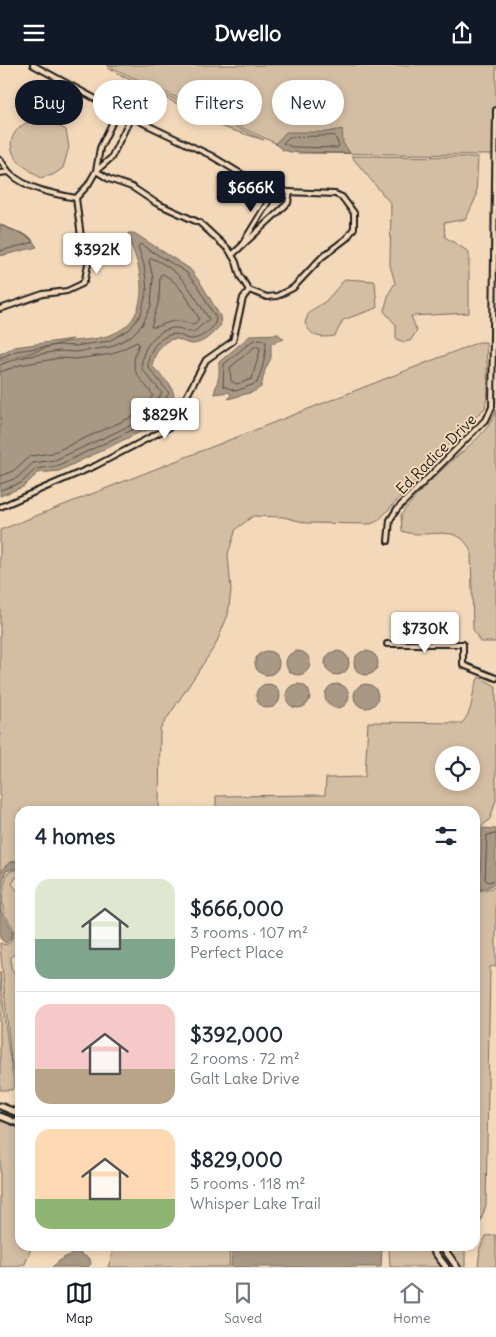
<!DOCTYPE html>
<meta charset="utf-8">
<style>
body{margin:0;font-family:Delius,sans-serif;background:#f6f6f7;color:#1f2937;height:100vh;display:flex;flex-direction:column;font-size:19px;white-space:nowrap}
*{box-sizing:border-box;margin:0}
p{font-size:16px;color:#747a83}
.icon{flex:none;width:28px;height:28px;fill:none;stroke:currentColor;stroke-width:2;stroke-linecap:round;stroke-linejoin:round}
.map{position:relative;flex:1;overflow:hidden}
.sheet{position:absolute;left:15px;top:741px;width:465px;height:445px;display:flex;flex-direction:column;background:#fff;border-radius:15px;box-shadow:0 2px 8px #0003}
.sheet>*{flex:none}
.hud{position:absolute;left:15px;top:15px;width:466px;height:45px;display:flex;gap:10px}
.tools{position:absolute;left:435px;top:681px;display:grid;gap:10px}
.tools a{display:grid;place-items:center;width:45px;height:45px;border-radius:50%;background:#fff;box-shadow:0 2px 8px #0003;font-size:25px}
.price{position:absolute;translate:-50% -42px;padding:0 11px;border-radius:5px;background:#fff;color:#222;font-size:16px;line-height:32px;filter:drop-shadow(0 1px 2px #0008)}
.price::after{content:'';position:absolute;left:50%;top:30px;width:15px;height:11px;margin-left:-8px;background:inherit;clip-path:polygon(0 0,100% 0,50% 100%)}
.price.active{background:#111827;color:#fff}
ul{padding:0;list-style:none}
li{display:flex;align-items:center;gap:15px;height:125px;padding:0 20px}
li+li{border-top:1px solid #e0e1e3}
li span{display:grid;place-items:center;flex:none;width:140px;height:100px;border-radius:15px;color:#555}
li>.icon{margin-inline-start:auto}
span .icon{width:60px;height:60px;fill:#fffc;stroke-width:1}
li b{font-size:21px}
h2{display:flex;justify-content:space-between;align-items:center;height:60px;padding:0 20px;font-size:21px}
.tag{padding:0 18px;border-radius:22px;background:#fff;box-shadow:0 2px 8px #0003;font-size:18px;line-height:45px}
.tag.active{background:#111827;color:#fff}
header{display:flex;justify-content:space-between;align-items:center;height:65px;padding:0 20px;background:#111827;color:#fff;font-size:22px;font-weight:700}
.menu{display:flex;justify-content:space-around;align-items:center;height:70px;border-top:1px solid #e0e1e3;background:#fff;font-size:14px;color:#747a83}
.menu a{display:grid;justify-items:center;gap:2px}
.menu .active{color:#111827}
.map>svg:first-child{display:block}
.green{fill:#d3bda3;stroke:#786c60;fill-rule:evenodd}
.water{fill:#a99884;stroke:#71665a}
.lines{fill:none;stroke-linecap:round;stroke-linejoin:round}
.shore{stroke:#544e46;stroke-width:1}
.minor-casing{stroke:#1c1c1c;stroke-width:8}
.tertiary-casing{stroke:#1c1c1c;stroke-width:9}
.minor{stroke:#f3d9ba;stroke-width:4}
.tertiary{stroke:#f3d9ba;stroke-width:5}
.labels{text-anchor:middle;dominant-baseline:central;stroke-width:4;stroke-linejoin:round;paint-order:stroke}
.street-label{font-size:15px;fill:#1c1c1c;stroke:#f3d9ba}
</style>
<header><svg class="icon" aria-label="menu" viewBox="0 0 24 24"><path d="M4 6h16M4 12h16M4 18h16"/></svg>Dwello<svg class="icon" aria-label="share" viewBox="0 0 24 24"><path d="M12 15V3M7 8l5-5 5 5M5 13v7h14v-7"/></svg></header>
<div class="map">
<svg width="496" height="1202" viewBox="0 0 496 1202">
<rect width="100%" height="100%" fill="#f3d9ba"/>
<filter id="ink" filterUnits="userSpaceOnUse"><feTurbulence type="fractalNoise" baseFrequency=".02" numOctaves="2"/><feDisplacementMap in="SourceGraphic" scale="10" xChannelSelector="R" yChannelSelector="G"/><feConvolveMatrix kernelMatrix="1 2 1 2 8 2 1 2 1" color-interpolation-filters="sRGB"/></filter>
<g filter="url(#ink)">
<g class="green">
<path d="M106,0H496V90L297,88Z"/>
<path d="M107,3L264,75L222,62Z"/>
<path d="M36,54L57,60L66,65L69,82L63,103L53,110L40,113C33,107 24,102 18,96C2,76 17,59 36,54Z"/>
<path d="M351,91L478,92L476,132L466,154L444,158L445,172L469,187V248L411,251L417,266L410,276L404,277L396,274V260L384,246L389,228L395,218L390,200L391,139Z"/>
<path d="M345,214L375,216L377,243L343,255L335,271C320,273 312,273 305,258L309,247L326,236Z"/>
<path d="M479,277H486L488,326L485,343L447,381L379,455L371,459L307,458L283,452L253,451L236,464L228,489L231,525L228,550L215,581L160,664L159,746H20V794L9,798L0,806V465Z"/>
<path d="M496,345V577H480L473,564L471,487C459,455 427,476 402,466L401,450C414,432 429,417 445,402C461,386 490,368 496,345Z"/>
<path d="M479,612L496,621V735L490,754L480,763L479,826L496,822V901L490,902L486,1140L480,1158L475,1160V746H216V731L325,730L326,713L365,712L368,657L462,658C476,642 469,630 479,612ZM444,690H471V718H444Z"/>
<path d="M13,805H20V812H16L12,819L20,829V874L17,887L11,892V902L15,910L20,911V1031L11,994L0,881V878L5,880L9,878C21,862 6,858 3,843C1,834 4,817 8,808Z"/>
<path d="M0,906C4,944 7,984 15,1021L12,1025H0Z"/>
<path d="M20,1047V1181H32L25,1199L18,1202H0V1049Z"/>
<path d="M496,1170V1202H478L480,1183L486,1171Z"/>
<path d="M112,1181H230L229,1202H108L114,1184Z"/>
<path d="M389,1181H465V1202H390Z"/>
</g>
<g class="water">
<path d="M342,64L343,78L350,88L291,87L283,85L275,79L286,67H328Z"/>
<path d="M0,160L30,172L37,182L0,191Z"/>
<path d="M128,168H134L190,204L202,220L220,251L221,260C213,268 204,279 192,279C186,279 182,275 177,274C163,273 154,289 152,301L171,321L174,330L155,363L138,368L59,406L38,408L23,422L0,431V300C19,293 38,285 58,279C75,274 94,276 110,270C154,255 143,202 127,172Z"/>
<path d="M278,269L284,274L271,279V293L265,305L261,322L253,327L228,334L231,330L229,327L214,329L219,311V297L251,270Z"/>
<path d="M73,274L0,297V289L14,282Z"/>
<circle cx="298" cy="598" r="12"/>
<circle cx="337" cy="598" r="12"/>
<circle cx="366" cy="598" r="12"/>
<circle cx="267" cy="598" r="12"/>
<circle cx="366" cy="631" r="12"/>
<circle cx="298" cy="631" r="12"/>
<circle cx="268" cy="631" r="12"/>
<circle cx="337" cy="631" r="12"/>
<path d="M482,763L496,764V819L480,825Z"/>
<path d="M20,795V802L6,806C2,816 0,835 1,845C5,856 22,869 5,878L0,873V808L9,798Z"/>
<path d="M232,1181H382L381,1202H231Z"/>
<path d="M78,1187L90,1194L91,1199L88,1202H52L63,1193Z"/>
</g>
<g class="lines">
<g class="shore">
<path d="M335,71L339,81L337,83L292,82L283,78L289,72Z"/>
<path d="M0,160L24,169L33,176L31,178L0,186"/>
<path d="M163,209C182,219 188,236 199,253C194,264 188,256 178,256C169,255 159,263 151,262L159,235L160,211Z"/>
<path d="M261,274L266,277C266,291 262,305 257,318L236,326L223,321L224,299L252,276Z"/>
<path d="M256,281L260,283C259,294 254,303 252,314L237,319L231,316L230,303Z"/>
<path d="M0,293L16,286L58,280L75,281L109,276L130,264L141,249L147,224L144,200L138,182L140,179L186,207L198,222L216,253C216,263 200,275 190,274C185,274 181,269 175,269C159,270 147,287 148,302L169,328L151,358L136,363L57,401L36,404L21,418L0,425"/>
<path d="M0,299L18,293L59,286L75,287L110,282L130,272L142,260L151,241L153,213L149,196L151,193C181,204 193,229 209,254L194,267C187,268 182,263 175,263C156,264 139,285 142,304L162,328L147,353L55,395L33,398L17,413L0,419"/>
<path d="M0,307L20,300L60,293L76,294L112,289L137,277L139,279C127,306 139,311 153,330L143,347L52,388L30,391L13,406L0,411"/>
<path d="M496,769L487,770L485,814L488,817L496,815"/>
</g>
<defs>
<g id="minor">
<path d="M33,0L118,46L210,90L253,116L288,127L335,129L342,132L354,148V163L347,173L322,192L293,223L277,231L267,232L249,225L240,211L236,197L229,185L200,158L156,138L132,122L109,114L96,106"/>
<path d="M0,95C4,99 6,104 10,108C26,124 54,129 76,133"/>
<path d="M96,106L100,83L118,46"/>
<path d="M0,108L8,107"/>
<path d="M243,178L276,124"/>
<path d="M232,190L288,138L290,127"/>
<path d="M0,244L43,229L67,226L82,219L85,214L89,194L81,172L76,133L88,120L96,106L111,93L131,52"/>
<path d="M0,442L95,401L170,362L206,295L233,276L243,233L249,225"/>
<path d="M388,476L390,455L397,444L487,353L492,342L496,45"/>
<path d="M387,579H463V600L496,613"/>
</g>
<g id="tertiary">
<path d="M0,1041L20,1049"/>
<path d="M0,1051L20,1059"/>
<path d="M430,1181L446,1202"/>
<path d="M442,1181L457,1202"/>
</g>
</defs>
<use href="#minor" class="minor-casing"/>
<use href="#tertiary" class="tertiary-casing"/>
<use href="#minor" class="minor"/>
<use href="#tertiary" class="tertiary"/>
</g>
</g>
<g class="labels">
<g class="street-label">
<text transform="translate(436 389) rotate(-45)">Ed Radice Drive</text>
</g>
</g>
</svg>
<div class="tools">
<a><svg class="icon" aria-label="locate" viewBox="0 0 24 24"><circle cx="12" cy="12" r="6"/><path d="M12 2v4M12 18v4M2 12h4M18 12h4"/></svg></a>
</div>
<b class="price active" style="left:251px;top:148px">$666K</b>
<b class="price" style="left:97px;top:210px">$392K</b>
<b class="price" style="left:165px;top:375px">$829K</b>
<b class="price" style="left:425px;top:589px">$730K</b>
<div class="hud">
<a class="tag active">Buy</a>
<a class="tag">Rent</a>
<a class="tag">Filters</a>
<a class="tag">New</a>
</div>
<section class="sheet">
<h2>4 homes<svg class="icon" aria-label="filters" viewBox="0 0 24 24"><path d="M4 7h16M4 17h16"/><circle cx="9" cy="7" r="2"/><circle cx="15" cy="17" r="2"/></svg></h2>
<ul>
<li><span style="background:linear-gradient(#dfe7d0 60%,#7fa58c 0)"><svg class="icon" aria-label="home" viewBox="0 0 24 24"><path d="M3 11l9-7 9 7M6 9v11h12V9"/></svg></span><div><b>$666,000</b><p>3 rooms · 107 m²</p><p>Perfect Place</p></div></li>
<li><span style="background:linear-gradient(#f6c9c9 65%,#b9a48a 0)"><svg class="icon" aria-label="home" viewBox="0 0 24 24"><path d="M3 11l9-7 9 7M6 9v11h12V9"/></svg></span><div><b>$392,000</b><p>2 rooms · 72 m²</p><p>Galt Lake Drive</p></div></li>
<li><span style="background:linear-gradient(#ffd9b3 70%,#8fb573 0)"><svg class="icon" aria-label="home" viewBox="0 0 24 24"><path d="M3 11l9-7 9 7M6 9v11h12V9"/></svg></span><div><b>$829,000</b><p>5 rooms · 118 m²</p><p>Whisper Lake Trail</p></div></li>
</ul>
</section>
</div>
<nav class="menu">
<a class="active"><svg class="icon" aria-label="map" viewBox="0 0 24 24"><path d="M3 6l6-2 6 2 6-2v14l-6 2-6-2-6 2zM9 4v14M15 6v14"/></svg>Map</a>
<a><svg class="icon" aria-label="saved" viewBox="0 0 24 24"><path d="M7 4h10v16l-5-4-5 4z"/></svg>Saved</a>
<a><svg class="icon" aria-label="home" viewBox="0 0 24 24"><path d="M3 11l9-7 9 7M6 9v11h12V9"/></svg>Home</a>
</nav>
